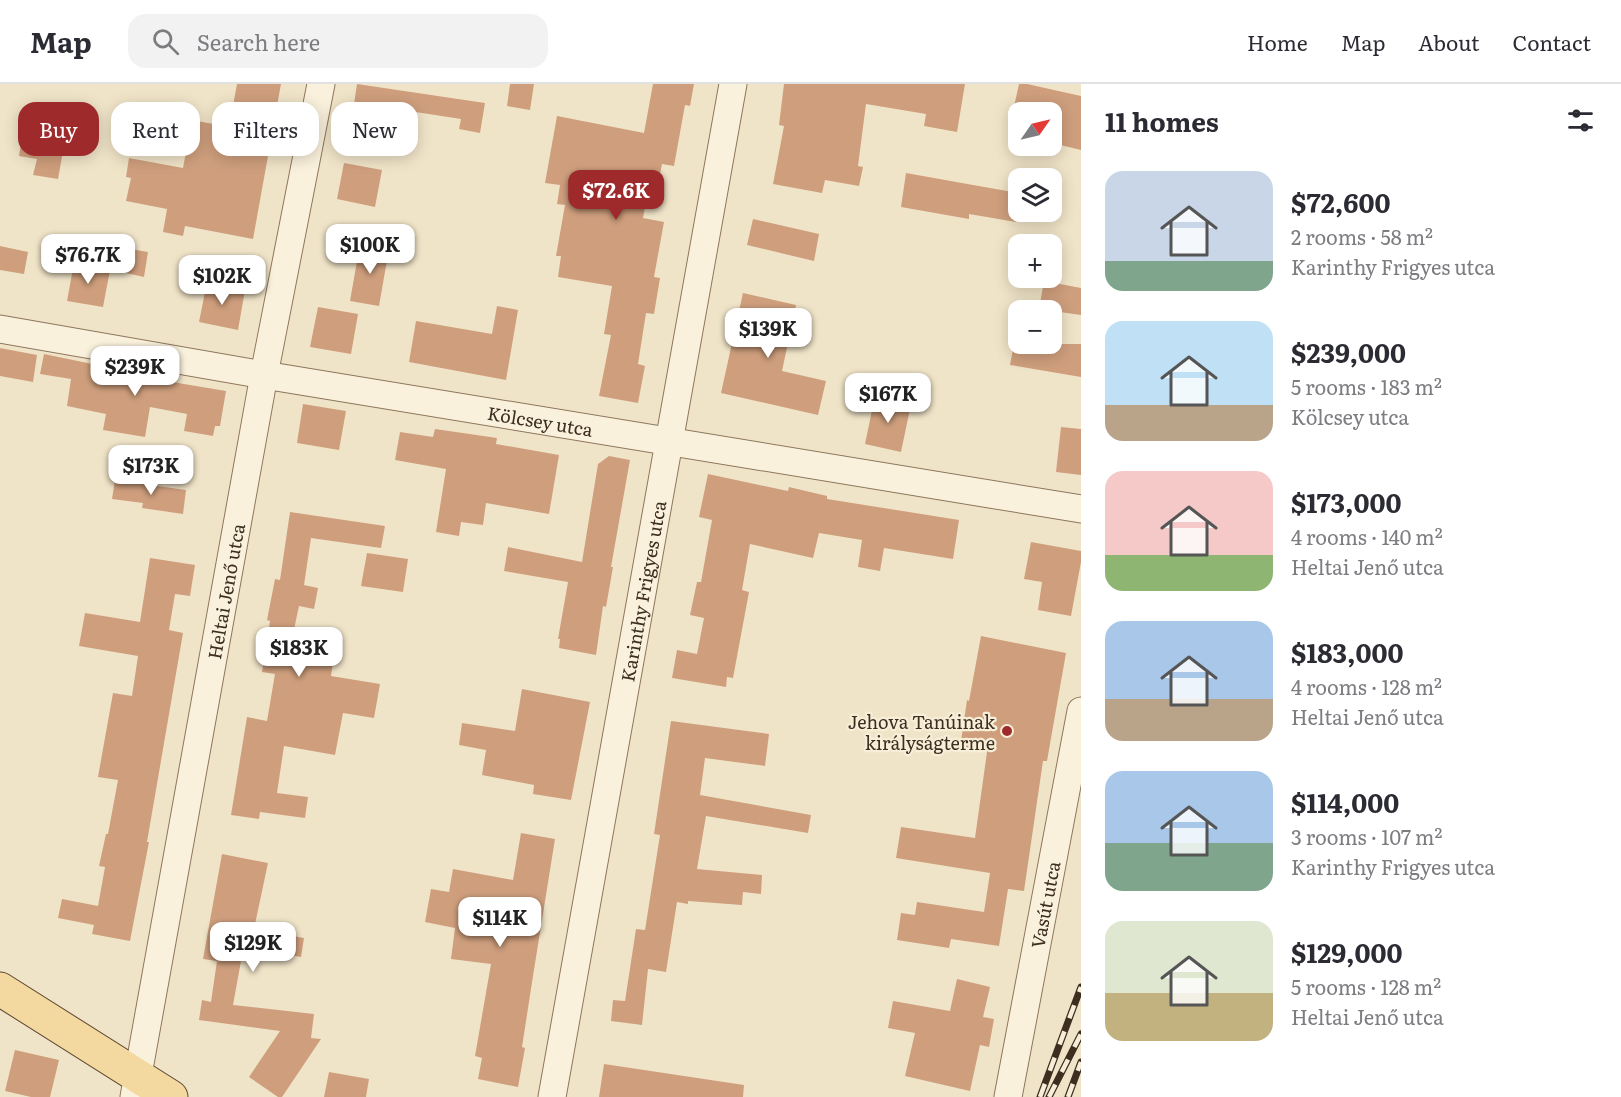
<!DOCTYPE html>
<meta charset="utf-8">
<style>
body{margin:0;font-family:Literata,serif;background:#f2f2f3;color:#2b2b33;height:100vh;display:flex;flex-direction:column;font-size:22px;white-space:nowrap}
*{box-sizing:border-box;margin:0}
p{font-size:20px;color:#7c7c81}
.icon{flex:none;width:33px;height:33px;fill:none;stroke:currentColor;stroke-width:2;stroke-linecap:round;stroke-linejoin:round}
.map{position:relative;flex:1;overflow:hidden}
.details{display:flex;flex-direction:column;background:#fff;width:540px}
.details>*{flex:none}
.hud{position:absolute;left:18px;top:18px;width:570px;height:54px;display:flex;gap:12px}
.needle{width:39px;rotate:56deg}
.buttons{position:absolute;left:1008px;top:18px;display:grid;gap:12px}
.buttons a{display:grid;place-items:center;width:54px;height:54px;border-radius:12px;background:#fff;box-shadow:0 3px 15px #0003;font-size:30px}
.price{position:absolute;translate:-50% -51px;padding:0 14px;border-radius:12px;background:#fff;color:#222;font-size:20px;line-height:39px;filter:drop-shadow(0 2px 3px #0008)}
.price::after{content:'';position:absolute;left:50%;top:36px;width:18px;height:14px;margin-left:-9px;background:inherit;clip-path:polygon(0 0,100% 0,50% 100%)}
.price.on{background:#9e2a2b;color:#fff}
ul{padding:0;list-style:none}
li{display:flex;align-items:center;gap:18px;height:150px;padding:0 24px}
li span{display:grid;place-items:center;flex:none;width:168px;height:120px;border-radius:18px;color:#555}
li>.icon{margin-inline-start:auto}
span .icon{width:72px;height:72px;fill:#fffc;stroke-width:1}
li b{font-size:26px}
h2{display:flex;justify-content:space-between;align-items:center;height:72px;padding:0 24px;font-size:26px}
.tag{padding:0 21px;border-radius:18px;background:#fff;box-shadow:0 3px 15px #0003;font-size:21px;line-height:54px}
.tag.on{background:#9e2a2b;color:#fff}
header{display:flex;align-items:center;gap:36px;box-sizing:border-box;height:84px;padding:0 30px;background:#fff;border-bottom:2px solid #e1e1e2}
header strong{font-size:28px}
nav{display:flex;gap:33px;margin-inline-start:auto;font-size:21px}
.search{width:420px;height:54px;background:#f2f2f3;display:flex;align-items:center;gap:15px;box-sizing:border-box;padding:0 21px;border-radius:18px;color:#7c7c81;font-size:22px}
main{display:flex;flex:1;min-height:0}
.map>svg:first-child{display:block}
.building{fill:#cf9f7d}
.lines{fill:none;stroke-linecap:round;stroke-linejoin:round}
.minor-casing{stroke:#8d765c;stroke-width:29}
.major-casing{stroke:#5b4430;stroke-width:35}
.minor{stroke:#faf1dc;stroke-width:27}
.major{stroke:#f3d9a0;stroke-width:33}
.rail-casing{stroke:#3d2e20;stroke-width:7}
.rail{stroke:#f7eed8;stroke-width:4.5;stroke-dasharray:14;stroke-linecap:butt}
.poi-dot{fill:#9e2a2b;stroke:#f7eed8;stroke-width:2}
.labels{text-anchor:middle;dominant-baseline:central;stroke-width:4.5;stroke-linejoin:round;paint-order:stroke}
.street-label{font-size:18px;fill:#3d2e20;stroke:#f7eed8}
.poi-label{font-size:18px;fill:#3d2e20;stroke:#f7eed8;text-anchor:end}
</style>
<header>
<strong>Map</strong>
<div class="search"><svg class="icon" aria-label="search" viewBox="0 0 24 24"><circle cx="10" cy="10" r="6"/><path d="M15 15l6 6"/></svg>Search here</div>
<nav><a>Home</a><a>Map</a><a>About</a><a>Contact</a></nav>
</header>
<main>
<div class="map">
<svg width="1081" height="1013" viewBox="0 0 1081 1013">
<rect width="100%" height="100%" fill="#f0e4c8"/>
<g class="building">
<path d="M237,0H281L253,155L185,142L183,152L163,148L167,125L126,117L131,94L126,93L129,74L183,84L192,36L229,43Z"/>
<path d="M357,0L485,19L480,49L459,45L461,35L396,25L392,46L351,40Z"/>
<path d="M510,0H534L530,26L507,22Z"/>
<path d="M653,0H694L690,22L685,21L674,82L662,80L659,95L650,93L643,134L664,138L654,193L660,194L654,230L646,229L638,280L645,282L638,319L599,312L611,251L604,250L612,202L558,193L561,172H556L565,121L557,120L560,101L545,99L557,32L644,49Z"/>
<path d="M784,0H965L957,48L924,42L926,30L866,20L858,82L863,83L859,102L825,96L822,109L773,100L784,42L779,41Z"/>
<path d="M1019,0H1027L1081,12V66L1052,59V28H1018V52L1008,50Z"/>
<path d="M23,48L65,56L58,95L33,91L37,75L19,72Z"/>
<path d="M344,79L382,86L375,123L337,115Z"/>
<path d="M906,89L1018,109L1016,138L969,130V135L901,123Z"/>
<path d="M753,135L819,150L814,177L747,161Z"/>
<path d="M360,160L389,165L379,222L350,217Z"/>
<path d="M0,162L28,168L24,190L0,186Z"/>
<path d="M130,165L148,168L144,193L126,189Z"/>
<path d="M74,179L110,186L103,223L67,217Z"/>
<path d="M1044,197L1081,204V231L1039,225Z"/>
<path d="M207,198L245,206L238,246L199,238Z"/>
<path d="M743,209L796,221L782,287L826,297L818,331L721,309Z"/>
<path d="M497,222L518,226L506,296L409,278L416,237L492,250Z"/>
<path d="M318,223L358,230L351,270L310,263Z"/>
<path d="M1014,260H1081V293L1010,281Z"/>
<path d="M0,264L37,271L33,298L0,292Z"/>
<path d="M44,270L155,293L154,295L226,307L220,342H215L213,352L184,347L187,330L150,323L145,353L103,346L106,330L67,322L71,295L40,290Z"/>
<path d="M875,312L911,320L901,368L865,360Z"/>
<path d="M303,320L346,327L339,366L297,359Z"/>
<path d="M1061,343L1081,345V391L1056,388Z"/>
<path d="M435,345L497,354L496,360L559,371L549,430L486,419L483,441L461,438L459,452L436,448L446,385L395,376L400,348L433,353Z"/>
<path d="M609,372L630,376L611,483H613L606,523L603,522L596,571L559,564L560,555H558L568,498L504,487L508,463L582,478L598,380Z"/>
<path d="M708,390L788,407L789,403L827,412V415L959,436L953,475L884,464L880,487L858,483L862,456L819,449L813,474L750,460L742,506L749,508L733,594L727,593L726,603L672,594L677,566L697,570L704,534L690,531L697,498H701L712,436L699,433Z"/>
<path d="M115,396L186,406L183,430L142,424L143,419L112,415Z"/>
<path d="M290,428L385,442L381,464L311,454L304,501L318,504L314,525L299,522L290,564L334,571L331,592L380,600L374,634L343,629L335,671L284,662L277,709L308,713L305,734L260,728L259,735L231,731L247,633L267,637L275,590L262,588L270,537L267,536L275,495L280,496Z"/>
<path d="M1031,458L1081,467V478L1071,532L1038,526L1042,498L1024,495Z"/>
<path d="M367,469L408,475L403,508L361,502Z"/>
<path d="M150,474L195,481L190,512L175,510L169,546L183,549L147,758H149L130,857L92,850L94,841L58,834L62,815L98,822L105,783L99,782L106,750H108L118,696L98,693L113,609L132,612L138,572L79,562L85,529L140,538Z"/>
<path d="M981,552L1066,569L1047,677H1043L1024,807L1008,805L999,862L951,855L949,864L897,856L901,829L915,831L917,818L984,828L990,789L896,774L901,743L975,754L987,668L960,664L967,616L969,617Z"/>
<path d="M522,605L590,618L571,716L533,710L534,701L482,691L486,666L459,661L462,639L515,647Z"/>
<path d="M671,637L769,650L765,682L705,674L700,711L811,731L808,749L706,732L697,785L762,791L761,810L743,808L742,821L688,817V820L677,818L666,888L648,885L642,941L611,937L613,916L625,917L636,845L645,846L660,751L654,750Z"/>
<path d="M521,749L555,755L533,892L522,963L525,964L518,1003L478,995L482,974L475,972L491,880L451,875L455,844L425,838L431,805L449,808L453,785L513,796Z"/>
<path d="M222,770L268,779L254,845L304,854L301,873L262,866V869L243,866L233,921L314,930L311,954L321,955L282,1013H278L249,993L280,947L199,936L202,916L211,918L217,877L203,875Z"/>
<path d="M957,895L990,903L983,933L994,935L989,963L980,961L970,1007L905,992L915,949L888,944L893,917L950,927Z"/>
<path d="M15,966L59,976L50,1013H31L5,1007Z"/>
<path d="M604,980L744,1001L743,1013H599Z"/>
<path d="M329,988L369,995L366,1013H324Z"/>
</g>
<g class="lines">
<defs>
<g id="minor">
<path id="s1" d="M0,245L264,291L1081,425"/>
<path id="s2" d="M134,1013L264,291L321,0"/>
<path id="s3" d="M552,1013L733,0"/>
<path id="s4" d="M1008,1013L1081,627"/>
</g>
<path id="major" d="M0,905L171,1013"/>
</defs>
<use href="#minor" class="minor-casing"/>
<use href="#major" class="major-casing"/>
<use href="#minor" class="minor"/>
<use href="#major" class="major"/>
<defs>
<g id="rail">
<path d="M1040,1013L1081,903"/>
<path d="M1049,1013L1081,950"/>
<path d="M1068,1013L1081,978"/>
</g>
</defs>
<use href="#rail" class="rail-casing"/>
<use href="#rail" class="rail"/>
</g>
<circle class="poi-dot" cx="1007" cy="647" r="6"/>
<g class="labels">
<g class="street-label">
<text stroke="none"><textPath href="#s1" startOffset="548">Kölcsey utca</textPath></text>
<text stroke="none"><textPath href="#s2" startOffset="514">Heltai Jenő utca</textPath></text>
<text stroke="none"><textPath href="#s3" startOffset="514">Karinthy Frigyes utca</textPath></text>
<text stroke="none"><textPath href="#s4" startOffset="196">Vasút utca</textPath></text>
</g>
<g class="poi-label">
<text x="995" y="637">Jehova Tanúinak<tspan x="995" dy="21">királyságterme</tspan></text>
</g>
</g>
</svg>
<div class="buttons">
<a><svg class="needle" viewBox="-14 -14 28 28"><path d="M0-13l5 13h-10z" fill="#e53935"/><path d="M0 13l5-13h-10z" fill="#7c7c81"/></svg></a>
<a><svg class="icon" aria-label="layers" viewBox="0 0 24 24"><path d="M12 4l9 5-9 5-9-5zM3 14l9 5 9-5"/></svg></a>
<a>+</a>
<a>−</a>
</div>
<b class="price on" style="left:616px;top:137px">$72.6K</b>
<b class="price" style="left:370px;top:191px">$100K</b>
<b class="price" style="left:88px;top:201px">$76.7K</b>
<b class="price" style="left:222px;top:222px">$102K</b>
<b class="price" style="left:768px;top:275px">$139K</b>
<b class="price" style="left:135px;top:313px">$239K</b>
<b class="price" style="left:888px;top:340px">$167K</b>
<b class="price" style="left:151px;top:412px">$173K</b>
<b class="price" style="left:299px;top:594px">$183K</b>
<b class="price" style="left:500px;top:864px">$114K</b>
<b class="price" style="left:253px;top:889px">$129K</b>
<div class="hud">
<a class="tag on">Buy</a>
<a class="tag">Rent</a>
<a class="tag">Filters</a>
<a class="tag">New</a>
</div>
</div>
<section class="details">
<h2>11 homes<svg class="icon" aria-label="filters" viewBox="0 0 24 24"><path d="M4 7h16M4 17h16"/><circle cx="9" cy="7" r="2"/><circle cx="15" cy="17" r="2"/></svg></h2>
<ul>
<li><span style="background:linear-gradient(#c9d6e8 75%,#7fa58c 0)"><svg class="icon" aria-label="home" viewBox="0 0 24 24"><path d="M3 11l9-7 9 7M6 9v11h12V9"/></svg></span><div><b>$72,600</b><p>2 rooms · 58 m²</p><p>Karinthy Frigyes utca</p></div></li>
<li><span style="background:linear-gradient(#bfe0f5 70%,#b9a48a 0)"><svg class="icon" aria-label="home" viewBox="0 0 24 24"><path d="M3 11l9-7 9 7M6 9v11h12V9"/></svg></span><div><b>$239,000</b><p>5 rooms · 183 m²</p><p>Kölcsey utca</p></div></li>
<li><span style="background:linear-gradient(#f6c9c9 70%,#8fb573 0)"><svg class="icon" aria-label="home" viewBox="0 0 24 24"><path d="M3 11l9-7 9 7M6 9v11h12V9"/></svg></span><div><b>$173,000</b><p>4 rooms · 140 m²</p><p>Heltai Jenő utca</p></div></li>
<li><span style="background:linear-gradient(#a9c7e8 65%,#b9a48a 0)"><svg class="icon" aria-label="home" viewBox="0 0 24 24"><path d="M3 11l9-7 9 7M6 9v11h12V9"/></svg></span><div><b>$183,000</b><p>4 rooms · 128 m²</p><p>Heltai Jenő utca</p></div></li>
<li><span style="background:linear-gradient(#a9c7e8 60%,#7fa58c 0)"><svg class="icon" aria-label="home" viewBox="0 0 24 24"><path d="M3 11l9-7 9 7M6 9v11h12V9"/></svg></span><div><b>$114,000</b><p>3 rooms · 107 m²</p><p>Karinthy Frigyes utca</p></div></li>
<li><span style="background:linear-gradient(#dfe7d0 60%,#c2b280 0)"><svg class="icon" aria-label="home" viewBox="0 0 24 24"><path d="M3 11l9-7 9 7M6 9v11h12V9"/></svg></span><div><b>$129,000</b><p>5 rooms · 128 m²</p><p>Heltai Jenő utca</p></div></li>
</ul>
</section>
</main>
